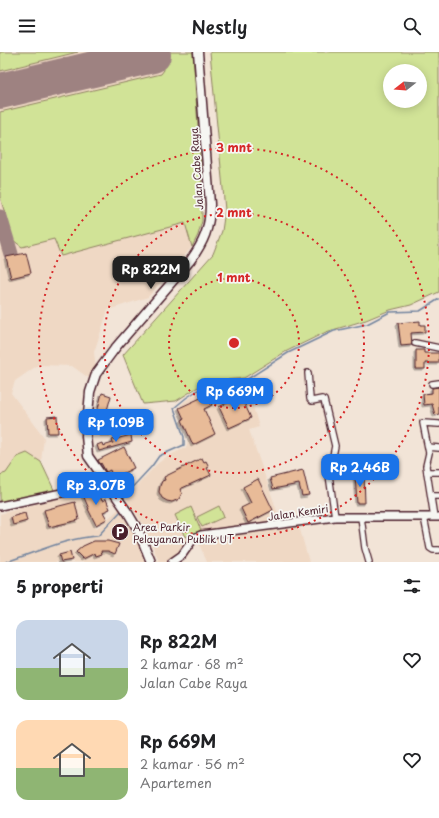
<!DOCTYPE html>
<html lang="id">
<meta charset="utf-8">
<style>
body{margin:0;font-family:"Playpen Sans",sans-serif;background:#f2f2f2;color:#202124;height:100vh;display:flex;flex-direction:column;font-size:15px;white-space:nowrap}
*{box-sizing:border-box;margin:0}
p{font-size:13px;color:#757577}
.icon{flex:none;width:22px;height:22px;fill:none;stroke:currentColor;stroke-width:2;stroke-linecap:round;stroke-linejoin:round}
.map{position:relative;height:510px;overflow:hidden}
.drawer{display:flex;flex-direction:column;background:#fff;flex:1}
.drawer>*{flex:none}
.needle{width:26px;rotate:253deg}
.controls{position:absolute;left:383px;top:12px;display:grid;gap:8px}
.controls a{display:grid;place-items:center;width:44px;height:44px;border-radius:50%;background:#fff;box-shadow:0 2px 10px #0003;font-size:20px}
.price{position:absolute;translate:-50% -34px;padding:0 9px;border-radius:8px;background:#1a73e8;color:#fff;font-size:13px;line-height:26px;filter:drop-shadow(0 1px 2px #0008)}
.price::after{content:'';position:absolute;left:50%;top:24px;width:12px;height:9px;margin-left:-6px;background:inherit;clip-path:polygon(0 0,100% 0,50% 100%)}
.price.selected{background:#222;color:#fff}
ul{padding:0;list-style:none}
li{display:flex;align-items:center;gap:12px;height:100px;padding:0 16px}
li span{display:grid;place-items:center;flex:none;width:112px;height:80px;border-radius:12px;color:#555}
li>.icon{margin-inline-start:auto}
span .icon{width:48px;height:48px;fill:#fffc;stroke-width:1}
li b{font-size:17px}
h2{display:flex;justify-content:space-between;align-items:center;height:48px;padding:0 16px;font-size:17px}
header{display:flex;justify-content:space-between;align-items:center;height:52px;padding:0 16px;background:#fff;font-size:18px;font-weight:600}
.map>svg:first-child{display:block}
.built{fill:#efd8c4}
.green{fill:#d1e397;stroke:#8e8161;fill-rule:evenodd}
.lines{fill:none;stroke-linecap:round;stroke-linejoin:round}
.stream{stroke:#72849f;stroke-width:1.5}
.taxiway{stroke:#9e8281;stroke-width:15}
.runway{stroke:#9e8281;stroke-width:36}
.building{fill:#e8bb98;stroke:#4a1f2b;filter:url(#shadow)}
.minor-casing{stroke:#4a1f2b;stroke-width:8}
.tertiary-casing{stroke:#4a1f2b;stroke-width:10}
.secondary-casing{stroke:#4a1f2b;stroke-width:11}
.minor{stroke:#f6f6f2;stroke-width:5.5}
.tertiary{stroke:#f6f6f2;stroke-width:7}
.secondary{stroke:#f6f6f2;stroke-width:8}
.ring{fill:none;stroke:#d62828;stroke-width:2;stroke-dasharray:2 4}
.labels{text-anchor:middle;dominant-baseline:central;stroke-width:3.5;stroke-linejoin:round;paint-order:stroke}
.street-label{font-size:10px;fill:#4a1f2b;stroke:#f6f6f2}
.poi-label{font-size:10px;fill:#4a1f2b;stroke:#f6f6f2;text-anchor:start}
.centre{fill:#d62828;stroke:#f6f6f2;stroke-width:2}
.ring-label{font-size:12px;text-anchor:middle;font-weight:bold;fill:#d62828;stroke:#f6f6f2;stroke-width:3.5;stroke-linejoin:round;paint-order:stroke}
</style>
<header><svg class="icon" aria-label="menu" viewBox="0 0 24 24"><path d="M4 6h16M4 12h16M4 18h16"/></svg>Nestly<svg class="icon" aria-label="search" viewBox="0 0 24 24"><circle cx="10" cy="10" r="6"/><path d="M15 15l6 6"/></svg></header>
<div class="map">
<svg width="439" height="510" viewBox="0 0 439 510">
<defs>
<filter id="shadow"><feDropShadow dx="-2" dy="2" stdDeviation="0" flood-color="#0004"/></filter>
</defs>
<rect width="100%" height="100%" fill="#f2e4d7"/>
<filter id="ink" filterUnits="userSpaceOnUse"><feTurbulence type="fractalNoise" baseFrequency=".025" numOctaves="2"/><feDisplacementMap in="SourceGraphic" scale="8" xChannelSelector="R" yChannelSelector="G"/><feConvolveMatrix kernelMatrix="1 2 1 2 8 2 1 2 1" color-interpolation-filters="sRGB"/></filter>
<g filter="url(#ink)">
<g class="built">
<path d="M0,0H193L202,135V169L198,183L192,195L148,245L108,258L94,300L96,317L90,327L72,314L38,313L15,329L11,341L44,385L41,410L56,442L0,453Z"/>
<path d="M221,334L229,337H248L259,375L249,378L278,462L270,464L271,470L198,481L179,501L168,510H159L145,475L126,446L156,413L166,405L187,395L188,384L179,360L180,354L185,349L208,335Z"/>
<path d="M80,440L96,477L119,457L139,490L147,510H0V462Z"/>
<path d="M299,474L309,510H207L198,490L203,486L213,485Z"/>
</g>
<g class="green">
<path d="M0,0H78L0,19Z"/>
<path d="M160,0H193L202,135V169L198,183L192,195L185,171L61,204L54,187L22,195L13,188L0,145V60L161,22L164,18Z"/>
<path d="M210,0H439V240L411,253L390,258L366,268L326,280L285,300L244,326L206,330L176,349L143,352L123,303L213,202L222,179L225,158ZM390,19H420V49H390Z"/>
<path d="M27,401L41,410L56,442L0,453V423L6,421L17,405Z"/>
<path d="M219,454L224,465L202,475L197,465Z"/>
<path d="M191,455L201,478L185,485L175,463Z"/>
</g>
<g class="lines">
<g class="stream">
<path d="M123,447L126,442L152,414L159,404L184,393V385L174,356L186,346L207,332L231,333L243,330L288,301L334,279L367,272L390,260L420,259L439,247"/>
<path d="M6,510C38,500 64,486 98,484L121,459V457"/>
</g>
<path class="taxiway" d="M0,165L11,202"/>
<path class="runway" d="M0,39L153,3"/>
</g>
<g class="building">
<path d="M26,201L31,221L11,226L6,205Z"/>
<path d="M420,269V273H425V280L411,281L412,293L401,294L398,271Z"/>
<path d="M416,298H424V301H439V311H425V317H416Z"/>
<path d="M439,335V362L435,363L432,352L424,353L423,342L432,341V336Z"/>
<path d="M102,341L111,344L104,369L122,368L121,366L133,364L134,373H111L112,382H102V371L94,372Z"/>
<path d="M207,343L212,353L204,357L215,382L193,393L182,368L184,367L179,356Z"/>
<path d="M241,344L251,366L229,376L219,355Z"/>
<path d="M57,364L58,381H48L47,365Z"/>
<path d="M131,383L132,390L99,399L97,393L102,391L103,394L113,391L112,388Z"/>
<path d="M124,395L134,416L113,426L110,418L106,420L101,411L100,412L98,408Z"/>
<path d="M202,406L204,410L206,409L209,415L207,416L211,423L180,437L182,441L179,447L172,450L167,449L162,446L159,440L160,434L162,429L165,428L164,425Z"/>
<path d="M303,418L309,443L302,444L299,432L273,437L270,426Z"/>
<path d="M364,422L365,451H357L355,423Z"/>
<path d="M258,427L273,458L248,471L241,456L251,451L243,435Z"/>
<path d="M97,436L102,449L106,447L110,457L103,460L107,467L96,473L88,457H89L82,441Z"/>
<path d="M75,450L79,468L49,475L44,458Z"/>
<path d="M25,461L27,469L13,473L11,465Z"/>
<path d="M94,489H108L119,492L115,502L108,499H101L102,502L96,504L95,501L83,507L76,500L83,494Z"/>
<path d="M70,500L72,508L61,510L59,503Z"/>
</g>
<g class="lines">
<defs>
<g id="minor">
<path d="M415,291L439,296"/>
<path d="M308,321L310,347L312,349L322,347L324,348L335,394L329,423L335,465"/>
<path d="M432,332L439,331"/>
<path d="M428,395L439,396"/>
<path d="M427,420H439"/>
<path d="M431,444H439"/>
<path d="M361,465L365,496L369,510"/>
<path d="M424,465L430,496L433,498H439"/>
<path d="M434,465L426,414L429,401L423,371L439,372"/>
</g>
<g id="tertiary">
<path d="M0,454L71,439L105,428"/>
<path d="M172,510L182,503L194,486L201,483L335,465H439"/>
</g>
<path id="secondary" d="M151,510L138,478L128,461L88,404L86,384L90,340L96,322L116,295L190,209C204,190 210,176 210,152L198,0"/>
</defs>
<use href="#minor" class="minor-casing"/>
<use href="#tertiary" class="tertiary-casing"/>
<use href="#secondary" class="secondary-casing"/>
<use href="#minor" class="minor"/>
<use href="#tertiary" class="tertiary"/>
<use href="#secondary" class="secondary"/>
</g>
</g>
<g class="ring">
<circle cx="234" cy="291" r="65"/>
<circle cx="234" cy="291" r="130"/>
<circle cx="234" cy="291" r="195"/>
</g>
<defs>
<symbol id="parking-disc" viewBox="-11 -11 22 22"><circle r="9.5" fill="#4a1f2b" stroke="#f6f6f2"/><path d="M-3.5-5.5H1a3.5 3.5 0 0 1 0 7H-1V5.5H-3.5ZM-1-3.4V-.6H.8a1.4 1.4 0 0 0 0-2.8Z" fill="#fff"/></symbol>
</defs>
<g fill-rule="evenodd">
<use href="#parking-disc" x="110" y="470" width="20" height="20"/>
</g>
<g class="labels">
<g class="street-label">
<text transform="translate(196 117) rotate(-94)">Jalan Cabe Raya</text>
<text transform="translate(298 460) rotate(-8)">Jalan Kemiri</text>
</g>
<g class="poi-label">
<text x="133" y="474">Area Parkir<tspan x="133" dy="12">Pelayanan Publik UT</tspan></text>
</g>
</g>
<circle cx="234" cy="291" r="6" class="centre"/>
<g class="ring-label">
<text x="234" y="100">3 mnt</text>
<text x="234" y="165">2 mnt</text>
<text x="234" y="230">1 mnt</text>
</g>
</svg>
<div class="controls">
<a><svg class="needle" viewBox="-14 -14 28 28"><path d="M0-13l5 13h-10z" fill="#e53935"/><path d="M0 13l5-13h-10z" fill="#757577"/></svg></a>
</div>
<b class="price selected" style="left:151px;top:238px">Rp 822M</b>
<b class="price" style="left:235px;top:360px">Rp 669M</b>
<b class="price" style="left:116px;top:391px">Rp 1.09B</b>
<b class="price" style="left:360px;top:436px">Rp 2.46B</b>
<b class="price" style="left:96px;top:454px">Rp 3.07B</b>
</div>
<section class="drawer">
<h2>5 properti<svg class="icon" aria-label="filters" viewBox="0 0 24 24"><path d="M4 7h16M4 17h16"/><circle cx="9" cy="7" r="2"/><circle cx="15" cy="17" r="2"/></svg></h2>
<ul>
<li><span style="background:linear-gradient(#c9d6e8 60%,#8fb573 0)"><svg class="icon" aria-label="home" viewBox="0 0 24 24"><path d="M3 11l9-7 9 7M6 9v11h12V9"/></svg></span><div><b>Rp 822M</b><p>2 kamar · 68 m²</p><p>Jalan Cabe Raya</p></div><svg class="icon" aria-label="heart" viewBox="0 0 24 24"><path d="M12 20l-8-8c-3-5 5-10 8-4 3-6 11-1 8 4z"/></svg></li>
<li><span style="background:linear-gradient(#ffd9b3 60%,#8fb573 0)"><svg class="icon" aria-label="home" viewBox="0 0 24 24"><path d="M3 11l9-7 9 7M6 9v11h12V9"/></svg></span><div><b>Rp 669M</b><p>2 kamar · 56 m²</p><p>Apartemen</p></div><svg class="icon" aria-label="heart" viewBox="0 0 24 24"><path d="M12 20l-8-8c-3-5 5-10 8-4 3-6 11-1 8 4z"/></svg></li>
</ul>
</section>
